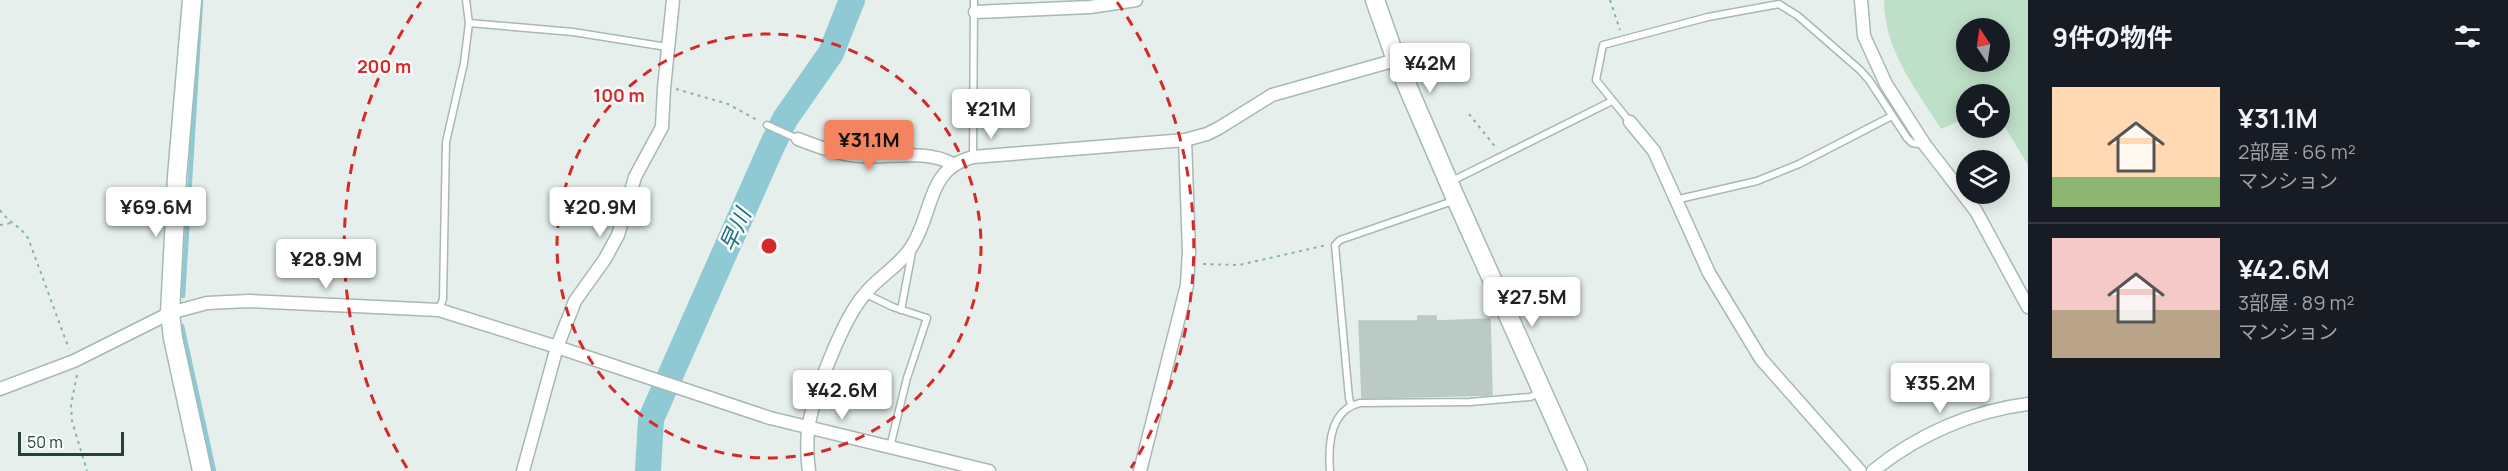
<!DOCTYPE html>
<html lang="ja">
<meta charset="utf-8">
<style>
body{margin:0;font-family:Manrope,"Noto Sans JP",sans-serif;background:#242831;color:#f1f3f6;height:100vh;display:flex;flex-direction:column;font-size:22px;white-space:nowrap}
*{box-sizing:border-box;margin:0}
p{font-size:20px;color:#9ea1a6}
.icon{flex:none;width:33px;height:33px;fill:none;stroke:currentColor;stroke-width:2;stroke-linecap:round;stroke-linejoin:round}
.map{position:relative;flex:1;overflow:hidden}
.panel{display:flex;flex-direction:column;background:#171b24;width:480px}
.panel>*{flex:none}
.needle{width:39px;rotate:347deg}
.buttons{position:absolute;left:1956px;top:18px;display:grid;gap:12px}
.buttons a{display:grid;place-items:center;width:54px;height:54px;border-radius:50%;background:#171b24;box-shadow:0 3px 15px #0003;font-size:30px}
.scale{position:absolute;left:18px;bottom:15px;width:106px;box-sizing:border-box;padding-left:6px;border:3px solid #24423a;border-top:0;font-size:16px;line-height:21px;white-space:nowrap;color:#24423a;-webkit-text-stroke:4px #f7fbf9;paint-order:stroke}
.price{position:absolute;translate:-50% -51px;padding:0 14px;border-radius:6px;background:#fff;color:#222;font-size:20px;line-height:39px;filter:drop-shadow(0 2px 3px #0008)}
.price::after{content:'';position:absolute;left:50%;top:36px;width:18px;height:14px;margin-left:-9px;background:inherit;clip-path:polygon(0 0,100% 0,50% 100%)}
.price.on{background:#f4845f;color:#111}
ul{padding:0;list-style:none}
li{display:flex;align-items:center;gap:18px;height:150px;padding:0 24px}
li+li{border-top:2px solid #363941}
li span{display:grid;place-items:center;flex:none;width:168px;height:120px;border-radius:0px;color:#555}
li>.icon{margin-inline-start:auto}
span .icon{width:72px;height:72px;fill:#fffc;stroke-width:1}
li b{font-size:26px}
h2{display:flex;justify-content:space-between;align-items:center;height:72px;padding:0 24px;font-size:26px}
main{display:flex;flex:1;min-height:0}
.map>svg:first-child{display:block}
.green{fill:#bfe0c8;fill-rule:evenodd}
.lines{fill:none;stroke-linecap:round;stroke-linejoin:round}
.stream{stroke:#8ec9d4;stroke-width:4.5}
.river{stroke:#8ec9d4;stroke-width:26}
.building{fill:#bbcac4;stroke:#b8c9c2;stroke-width:1.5}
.lane-casing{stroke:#a8b8b2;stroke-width:9}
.street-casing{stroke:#a8b8b2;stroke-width:15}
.secondary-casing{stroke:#a4bbb3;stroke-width:21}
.path{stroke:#86b3a5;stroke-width:2;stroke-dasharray:3 4.5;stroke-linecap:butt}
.lane{stroke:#fff;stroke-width:6}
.street{stroke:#fff;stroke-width:12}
.secondary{stroke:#fff;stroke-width:18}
.ring{fill:none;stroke:#d62828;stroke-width:3;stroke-dasharray:10 8}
.labels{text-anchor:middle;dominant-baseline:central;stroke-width:5;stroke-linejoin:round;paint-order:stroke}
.water-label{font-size:22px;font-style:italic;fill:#1c6f80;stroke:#f7fbf9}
.centre{fill:#d62828;stroke:#f7fbf9;stroke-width:3}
.ring-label{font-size:18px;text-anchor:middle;font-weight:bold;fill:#d62828;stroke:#f7fbf9;stroke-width:5;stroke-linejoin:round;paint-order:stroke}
</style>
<main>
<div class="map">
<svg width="2028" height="471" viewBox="0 0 2028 471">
<rect width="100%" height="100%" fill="#e6efeb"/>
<path class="green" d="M1884,0H2028V165L2000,119V94H1966V118L1941,129C1916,89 1884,50 1884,0ZM1966,28H2000V62H1966Z"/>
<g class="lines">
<g class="stream">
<path d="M183,296L201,0"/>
<path d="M182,326L214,471"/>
</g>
<path class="river" d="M648,471L651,419L771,148L785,119L831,53L852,0"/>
</g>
<path class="building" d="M1418,316H1436V321L1490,319L1492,395L1362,398L1359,321H1418Z"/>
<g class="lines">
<defs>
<g id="lane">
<path d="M466,0L469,23L573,32L667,47"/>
<path d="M1630,122L1596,80L1603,45L1708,17L1779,4L1798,16L1860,70L1869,80L1907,138L1912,143L1924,145"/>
<path d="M767,125L798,139"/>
<path d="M973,157L974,0"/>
<path d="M1452,181L1612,101"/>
<path d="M1675,200L1757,181L1799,164L1892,116"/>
<path d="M866,294L893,307L927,318L907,378L890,447"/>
<path d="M439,310L443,299L446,142L464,63L469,23"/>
<path d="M901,310L912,252"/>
<path d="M1351,405L1349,398L1335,245L1340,240L1453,201"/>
<path d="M1330,471C1328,446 1329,410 1360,403L1470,402L1530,397L1540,393"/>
</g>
<g id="street">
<path d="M1861,0L1864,36L1886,84L1925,145L1976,211L2028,307"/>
<path d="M975,12L1090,7L1136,0"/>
<path d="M1630,122L1654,151L1709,273L1761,359L1860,471"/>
<path d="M798,139C818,147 840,155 861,156C891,158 926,149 953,164"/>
<path d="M0,389L74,361L170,313L207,303L249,301L439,310L557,347L770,418L989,471"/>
<path d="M523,471L557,347L568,319L575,301L605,259L618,235L635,177L662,127L664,88L673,0"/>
<path d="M809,471C807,458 807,443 808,430C812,398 843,319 864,295C878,277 900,266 912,246C934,212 926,169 973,157L1185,140L1207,134L1219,128L1272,95L1396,60"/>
<path d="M1140,471L1187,285L1189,251L1185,140"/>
<path d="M1873,471C1917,435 1972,411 2028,404"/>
</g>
<g id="secondary">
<path d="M192,0L177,177L170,313L173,338L202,471"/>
<path d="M1375,0L1396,60L1456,199L1578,471"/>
</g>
</defs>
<use href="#lane" class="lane-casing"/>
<use href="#street" class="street-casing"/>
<use href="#secondary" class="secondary-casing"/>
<g class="path">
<path d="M1610,0L1620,30"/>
<path d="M676,89L728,104L759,121"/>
<path d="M1469,114L1497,149"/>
<path d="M0,210C8,222 20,226 28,238L69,349"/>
<path d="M0,225L11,223"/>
<path d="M1203,264L1239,265L1327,245"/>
<path d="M77,375L71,405L72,421L87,471"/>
</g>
<use href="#lane" class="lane"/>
<use href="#street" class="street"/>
<use href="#secondary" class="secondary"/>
</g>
<g class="ring">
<circle cx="769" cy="246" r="212"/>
<path d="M407 468A425 425 0 0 1 421 2M1117 2A425 425 0 0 1 1131 468"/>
</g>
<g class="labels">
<g class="water-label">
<text transform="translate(735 230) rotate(-66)">早川</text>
</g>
</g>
<circle cx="769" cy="246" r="9" class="centre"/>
<g class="ring-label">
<text x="384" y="73">200 m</text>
<text x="619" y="102">100 m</text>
</g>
</svg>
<div class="buttons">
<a><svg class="needle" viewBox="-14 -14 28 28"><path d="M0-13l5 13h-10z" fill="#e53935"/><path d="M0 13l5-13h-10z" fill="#9ea1a6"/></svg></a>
<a><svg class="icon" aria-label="locate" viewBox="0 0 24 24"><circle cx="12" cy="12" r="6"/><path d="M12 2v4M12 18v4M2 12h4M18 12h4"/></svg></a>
<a><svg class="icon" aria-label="layers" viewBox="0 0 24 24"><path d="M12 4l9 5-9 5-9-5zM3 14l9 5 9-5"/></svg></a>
</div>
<div class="scale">50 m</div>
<b class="price" style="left:1430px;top:94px">¥42M</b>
<b class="price" style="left:991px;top:140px">¥21M</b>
<b class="price on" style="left:869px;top:171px">¥31.1M</b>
<b class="price" style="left:156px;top:238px">¥69.6M</b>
<b class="price" style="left:600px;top:238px">¥20.9M</b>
<b class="price" style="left:326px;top:290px">¥28.9M</b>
<b class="price" style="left:1532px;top:328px">¥27.5M</b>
<b class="price" style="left:1940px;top:414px">¥35.2M</b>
<b class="price" style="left:842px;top:421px">¥42.6M</b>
</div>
<section class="panel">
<h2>9件の物件<svg class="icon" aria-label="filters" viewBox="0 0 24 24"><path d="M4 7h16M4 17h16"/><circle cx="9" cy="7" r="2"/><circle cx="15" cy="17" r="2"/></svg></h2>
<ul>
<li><span style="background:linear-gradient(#ffd9b3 75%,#8fb573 0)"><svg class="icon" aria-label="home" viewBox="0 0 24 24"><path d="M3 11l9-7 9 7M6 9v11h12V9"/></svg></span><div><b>¥31.1M</b><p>2部屋 · 66 m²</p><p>マンション</p></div></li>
<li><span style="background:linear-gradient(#f6c9c9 60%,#b9a48a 0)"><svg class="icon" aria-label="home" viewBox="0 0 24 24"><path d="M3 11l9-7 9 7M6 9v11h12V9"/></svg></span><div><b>¥42.6M</b><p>3部屋 · 89 m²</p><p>マンション</p></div></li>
</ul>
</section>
</main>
